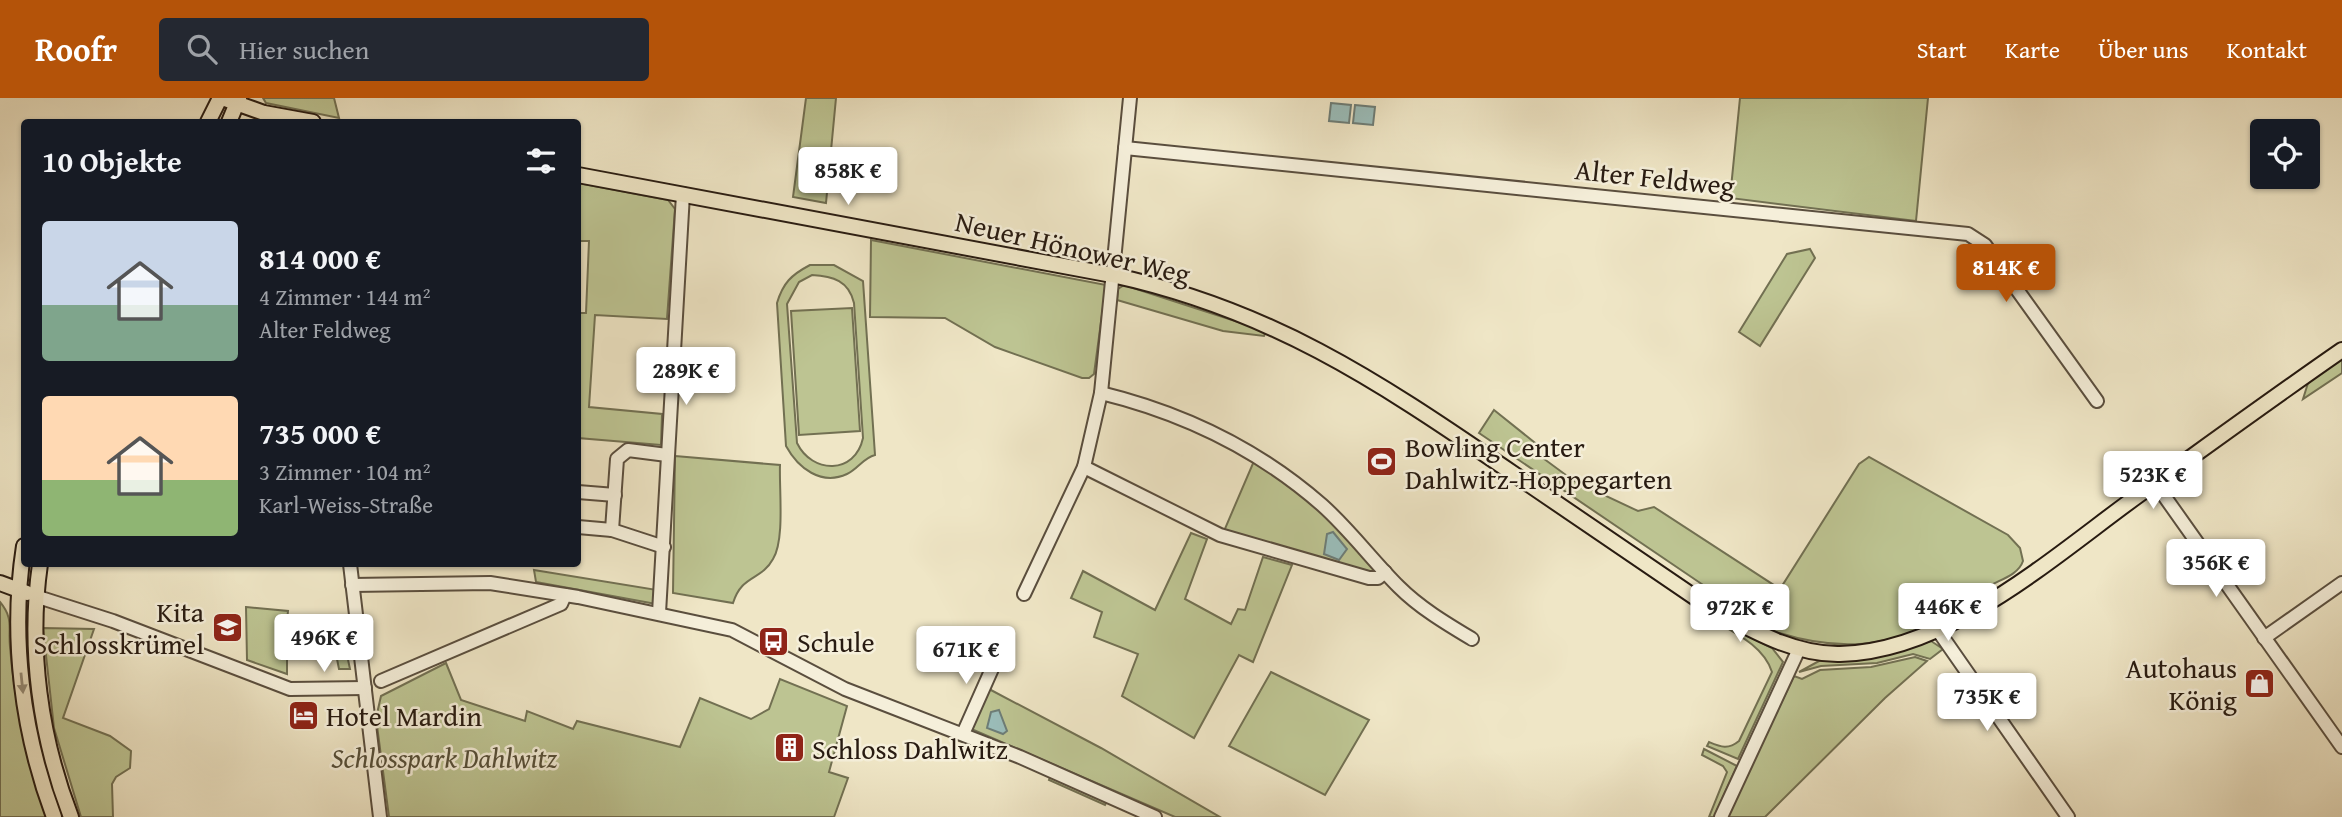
<!DOCTYPE html>
<html lang="de">
<meta charset="utf-8">
<style>
body{margin:0;font-family:"Gentium Book Plus",serif;background:#242831;color:#f1f3f6;height:100vh;display:flex;flex-direction:column;font-size:26px;white-space:nowrap}
*{box-sizing:border-box;margin:0}
p{font-size:23px;color:#9ea1a6}
.icon{flex:none;width:38px;height:38px;fill:none;stroke:currentColor;stroke-width:2;stroke-linecap:round;stroke-linejoin:round}
.map{position:relative;flex:1;overflow:hidden}
.side{position:absolute;left:21px;top:21px;width:560px;height:448px;display:flex;flex-direction:column;background:#171b24;border-radius:7px;box-shadow:0 2px 5px #0004}
.side>*{flex:none}
.buttons{position:absolute;left:2250px;top:21px;display:grid;gap:14px}
.buttons a{display:grid;place-items:center;width:70px;height:70px;border-radius:7px;background:#171b24;box-shadow:0 2px 5px #0004;font-size:35px}
.price{position:absolute;translate:-50% -60px;padding:0 16px;border-radius:7px;background:#fff;color:#222;font-size:23px;line-height:46px;filter:drop-shadow(0 2px 4px #0008)}
.price::after{content:'';position:absolute;left:50%;top:42px;width:21px;height:16px;margin-left:-10px;background:inherit;clip-path:polygon(0 0,100% 0,50% 100%)}
.price.on{background:#b45309;color:#fff}
ul{padding:0;list-style:none}
li{display:flex;align-items:center;gap:21px;height:175px;padding:0 21px}
li span{display:grid;place-items:center;flex:none;width:196px;height:140px;border-radius:7px;color:#555}
li>.icon{margin-inline-start:auto}
span .icon{width:84px;height:84px;fill:#fffc;stroke-width:1}
li b{font-size:30px}
h2{display:flex;justify-content:space-between;align-items:center;height:84px;padding:0 21px;font-size:30px}
header{display:flex;align-items:center;gap:42px;box-sizing:border-box;height:98px;padding:0 35px;background:#b45309;color:#fff}
header strong{font-size:33px}
nav{display:flex;gap:38px;margin-inline-start:auto;font-size:24px}
.search{width:490px;height:63px;background:#242831;display:flex;align-items:center;gap:18px;box-sizing:border-box;padding:0 24px;border-radius:7px;color:#9ea1a6;font-size:26px}
.map>svg:first-child{display:block}
.green{fill:#bdc492;stroke:#727052;stroke-width:2;fill-rule:evenodd}
.water{fill:#9bbebb;stroke:#6d7d77;stroke-width:2}
.lines{fill:none;stroke-linecap:round;stroke-linejoin:round}
.minor-casing{stroke:#5a4e3e;stroke-width:16}
.major-casing{stroke:#281b11;stroke-width:18}
.minor{stroke:#f5efda;stroke-width:12}
.major{stroke:#efe6c6;stroke-width:14}
.oneway{fill:#958b75}
.labels{text-anchor:middle;dominant-baseline:central;stroke-width:5;stroke-linejoin:round;paint-order:stroke}
.street-label{font-size:28px;fill:#281b11;stroke:#f5efda}
.poi-label{font-size:28px;fill:#281b11;stroke:#f5efda;text-anchor:start}
.park-label{font-size:28px;font-style:italic;fill:#554e38;stroke:#f5efda}
</style>
<header>
<strong>Roofr</strong>
<div class="search"><svg class="icon" aria-label="search" viewBox="0 0 24 24"><circle cx="10" cy="10" r="6"/><path d="M15 15l6 6"/></svg>Hier suchen</div>
<nav><a>Start</a><a>Karte</a><a>Über uns</a><a>Kontakt</a></nav>
</header>
<div class="map">
<svg width="2342" height="719" viewBox="0 0 2342 719">
<rect width="100%" height="100%" fill="#efe6c6"/>
<filter id="stains"><feTurbulence type="fractalNoise" baseFrequency=".00286" numOctaves="4"/><feColorMatrix values="0 0 0 0 .2 0 0 0 0 .09 0 0 0 0 .02 0 0 0 .5 -.17"/></filter>
<radialGradient id="worn" r=".72"><stop offset=".6" stop-color="#630" stop-opacity="0"/><stop offset="1" stop-color="#630" stop-opacity=".3"/></radialGradient>
<g class="green">
<path d="M263,0H334L339,20L266,5Z"/>
<path d="M806,0H836L826,105L793,99Z"/>
<path d="M1740,0H1928L1916,123L1730,100Z"/>
<path d="M578,85L668,102L675,111L667,221L595,217L589,309L662,316L661,347L578,340V215H586L589,143H578Z"/>
<path d="M871,142L1106,187L1094,276L1089,280H1082L995,249L945,220L870,219Z"/>
<path d="M1810,151L1815,160L1760,248L1739,234L1787,156Z"/>
<path d="M810,167H834L863,183L875,357C863,360 858,371 847,376C821,388 798,370 786,348L777,205C783,185 791,177 810,167ZM812,177C833,178 849,183 854,205L863,340C855,377 812,376 797,345L787,206L799,184Z"/>
<path d="M1124,187L1266,233L1264,238L1223,233L1117,202L1118,191Z"/>
<path d="M852,210L860,333L799,337L791,213Z"/>
<path d="M2342,260V275L2303,301L2308,285Z"/>
<path d="M1494,312L1539,348L1536,355L1574,383L1638,413L1654,409L1780,491L1859,366L1869,359L2008,437L2020,450L2023,463C2018,478 1998,482 1986,490C1980,494 1976,501 1970,504C1895,554 1833,558 1751,525L1754,518L1712,493L1479,335Z"/>
<path d="M675,358L780,367C779,391 785,442 773,461C761,483 742,476 733,505L673,495Z"/>
<path d="M1254,363L1325,414L1375,468L1372,476L1224,433Z"/>
<path d="M1191,435L1207,441L1185,501L1231,526L1238,511L1245,512L1263,459L1292,467L1253,564L1239,557L1194,640L1122,598L1138,556L1094,539L1102,514L1071,500L1083,473L1155,512Z"/>
<path d="M534,472L657,492L656,506L536,484Z"/>
<path d="M0,504C14,521 8,529 10,549C14,607 30,664 48,719H0Z"/>
<path d="M246,509L288,513L287,523L341,529L350,571H339L334,546L287,548V576L247,562Z"/>
<path d="M1703,516L1772,550L1783,564L1738,661L1707,648L1709,644C1721,649 1728,652 1739,643L1772,574C1763,545 1728,532 1703,516Z"/>
<path d="M43,530L94,531L63,620L110,638L131,653L130,670L116,679L112,686L113,719H81L54,630Z"/>
<path d="M1931,543L1943,551L1930,561L1913,556L1877,565L1821,568L1799,574L1819,563L1874,560Z"/>
<path d="M1915,559L1927,563L1885,600L1765,719H1727L1794,578L1802,581L1820,572L1871,569Z"/>
<path d="M446,565L461,602L525,623L527,613L573,631L577,623L680,649L700,600L751,621L769,611L780,581L847,608L829,674L848,680L834,719H389L376,620L381,598Z"/>
<path d="M1271,574L1369,622L1325,697L1229,648Z"/>
<path d="M989,591L1101,650L1220,719H1175L969,630Z"/>
<path d="M1704,651L1737,668L1714,719H1709L1727,674L1723,668L1702,657Z"/>
<path d="M1050,679L1107,703L1105,707L1049,682Z"/>
</g>
<g class="water">
<path d="M1331,5L1351,7L1349,25L1329,23Z"/>
<path d="M1355,7L1375,9L1373,27L1353,25Z"/>
<path d="M1333,434L1347,451L1339,462L1324,456L1327,436Z"/>
<path d="M999,612L1007,633L1003,636L987,630L991,614Z"/>
</g>
<g class="lines">
<defs>
<g id="minor">
<path d="M1125,50L1968,136L1985,147L2097,303"/>
<path d="M1101,295C1183,315 1258,351 1322,407C1350,432 1372,462 1399,489C1420,510 1447,526 1472,541"/>
<path d="M1084,369L1220,437L1369,480H1378L1385,474"/>
<path d="M2155,385L2342,649"/>
<path d="M578,394L615,397"/>
<path d="M578,429L612,432"/>
<path d="M664,449L612,432L617,361L628,352L667,357"/>
<path d="M350,466L380,719"/>
<path d="M352,487L490,485L578,499L732,532L845,591L1020,659L1155,719"/>
<path d="M1024,496L1084,369L1101,295L1130,0"/>
<path d="M35,498L113,523L290,591L365,590"/>
<path d="M659,515L683,96"/>
<path d="M1937,531L2068,719"/>
<path d="M2264,540L2342,485"/>
<path d="M381,583L561,506L565,497"/>
<path d="M963,636L999,555"/>
<path d="M1721,719L1799,551"/>
</g>
<g id="major">
<path d="M222,0L264,15L313,24"/>
<path d="M208,24L220,0"/>
<path d="M229,24L239,0"/>
<path d="M578,77L1112,177C1269,211 1375,281 1505,370C1574,417 1643,464 1712,511C1752,532 1794,557 1840,556C1949,554 2055,457 2140,396C2207,348 2274,299 2342,252"/>
<path d="M24,448C10,538 22,634 54,719"/>
<path d="M40,466C28,550 40,639 71,719"/>
<path d="M0,485L27,495"/>
</g>
</defs>
<use href="#minor" class="minor-casing"/>
<use href="#major" class="major-casing"/>
<use href="#minor" class="minor"/>
<use href="#major" class="major"/>
</g>
<defs><path id="oneway-solid" d="M-6-.8H1V-3.2L6.5 0L1 3.2V.8H-6Z" transform="scale(1.75)"/></defs>
<use class="oneway" href="#oneway-solid" transform="translate(22 585) rotate(84)"/>
<defs>
<symbol id="stadium-square" viewBox="-11 -11 22 22"><rect x="-9" y="-9" width="18" height="18" rx="4" fill="#8f2418" stroke="#f5efda"/><path d="M0-5a6.5 5 0 1 0 0 10a6.5 5 0 1 0 0-10ZM-3.5-1.8h7v3.6h-7Z" fill="#fff"/></symbol>
<symbol id="school-square" viewBox="-11 -11 22 22"><rect x="-9" y="-9" width="18" height="18" rx="4" fill="#8f2418" stroke="#f5efda"/><path d="M0-5L7-2L0 1L-7-2ZM-4 1L0 2.5L4 1V4Q0 6-4 4Z" fill="#fff"/></symbol>
<symbol id="bus-square" viewBox="-11 -11 22 22"><rect x="-9" y="-9" width="18" height="18" rx="4" fill="#8f2418" stroke="#f5efda"/><path d="M-5-6H5V4H4V6H2V4H-2V6H-4V4H-5ZM-3.5-4V0h7V-4ZM-3.5 1.2v1.5H-2V1.2ZM2 1.2v1.5H3.5V1.2Z" fill="#fff"/></symbol>
<symbol id="shop-square" viewBox="-11 -11 22 22"><rect x="-9" y="-9" width="18" height="18" rx="4" fill="#8f2418" stroke="#f5efda"/><path d="M-5-2.5h2.3a2.7 3.5 0 0 1 5.4 0H5L5.5 6h-11ZM-1.5-2.5h3a1.5 2.3 0 0 0-3 0Z" fill="#fff"/></symbol>
<symbol id="hotel-square" viewBox="-11 -11 22 22"><rect x="-9" y="-9" width="18" height="18" rx="4" fill="#8f2418" stroke="#f5efda"/><path d="M-6-4.5h1.5V1H6V5H4.5V3h-9V5H-6ZM-4 0a1.8 1.8 0 1 1 3.6 0ZM.5 0V-2.5h3Q6-2.5 6 0Z" fill="#fff"/></symbol>
<symbol id="building-square" viewBox="-11 -11 22 22"><rect x="-9" y="-9" width="18" height="18" rx="4" fill="#8f2418" stroke="#f5efda"/><path d="M-4-6H4V6H1V3H-1V6H-4ZM-2.5-4.3h1.7v1.8h-1.7ZM.8-4.3h1.7v1.8H.8ZM-2.5-1h1.7V.8h-1.7ZM.8-1h1.7V.8H.8Z" fill="#fff"/></symbol>
</defs>
<g fill-rule="evenodd">
<use href="#stadium-square" x="1364" y="346" width="35" height="35"/>
<use href="#school-square" x="210" y="512" width="35" height="35"/>
<use href="#bus-square" x="756" y="526" width="35" height="35"/>
<use href="#shop-square" x="2242" y="568" width="35" height="35"/>
<use href="#hotel-square" x="286" y="600" width="35" height="35"/>
<use href="#building-square" x="772" y="632" width="35" height="35"/>
</g>
<g class="labels">
<g class="street-label">
<text transform="translate(1655 79) rotate(6)">Alter Feldweg</text>
<text transform="translate(1073 149) rotate(13)">Neuer Hönower Weg</text>
</g>
<g class="poi-label">
<text x="1405" y="348">Bowling Center<tspan x="1405" dy="32">Dahlwitz-Hoppegarten</tspan></text>
<text x="204" y="513" text-anchor="end">Kita<tspan x="204" dy="32">Schlosskrümel</tspan></text>
<text x="797" y="543">Schule</text>
<text x="2237" y="569" text-anchor="end">Autohaus<tspan x="2237" dy="32">König</tspan></text>
<text x="326" y="617">Hotel Mardin</text>
<text x="812" y="650">Schloss Dahlwitz</text>
</g>
<g class="park-label">
<text x="444" y="659">Schlosspark Dahlwitz</text>
</g>
</g>
<rect width="100%" height="100%" filter="url(#stains)"/>
<rect width="100%" height="100%" fill="url(#worn)"/>
</svg>
<div class="buttons">
<a><svg class="icon" aria-label="locate" viewBox="0 0 24 24"><circle cx="12" cy="12" r="6"/><path d="M12 2v4M12 18v4M2 12h4M18 12h4"/></svg></a>
</div>
<b class="price" style="left:848px;top:109px">858K €</b>
<b class="price on" style="left:2006px;top:206px">814K €</b>
<b class="price" style="left:686px;top:309px">289K €</b>
<b class="price" style="left:2153px;top:413px">523K €</b>
<b class="price" style="left:2216px;top:501px">356K €</b>
<b class="price" style="left:1948px;top:545px">446K €</b>
<b class="price" style="left:1740px;top:546px">972K €</b>
<b class="price" style="left:324px;top:576px">496K €</b>
<b class="price" style="left:966px;top:588px">671K €</b>
<b class="price" style="left:1987px;top:635px">735K €</b>
<section class="side">
<h2>10 Objekte<svg class="icon" aria-label="filters" viewBox="0 0 24 24"><path d="M4 7h16M4 17h16"/><circle cx="9" cy="7" r="2"/><circle cx="15" cy="17" r="2"/></svg></h2>
<ul>
<li><span style="background:linear-gradient(#c9d6e8 60%,#7fa58c 0)"><svg class="icon" aria-label="home" viewBox="0 0 24 24"><path d="M3 11l9-7 9 7M6 9v11h12V9"/></svg></span><div><b>814 000 €</b><p>4 Zimmer · 144 m²</p><p>Alter Feldweg</p></div></li>
<li><span style="background:linear-gradient(#ffd9b3 60%,#8fb573 0)"><svg class="icon" aria-label="home" viewBox="0 0 24 24"><path d="M3 11l9-7 9 7M6 9v11h12V9"/></svg></span><div><b>735 000 €</b><p>3 Zimmer · 104 m²</p><p>Karl-Weiss-Straße</p></div></li>
</ul>
</section>
</div>
